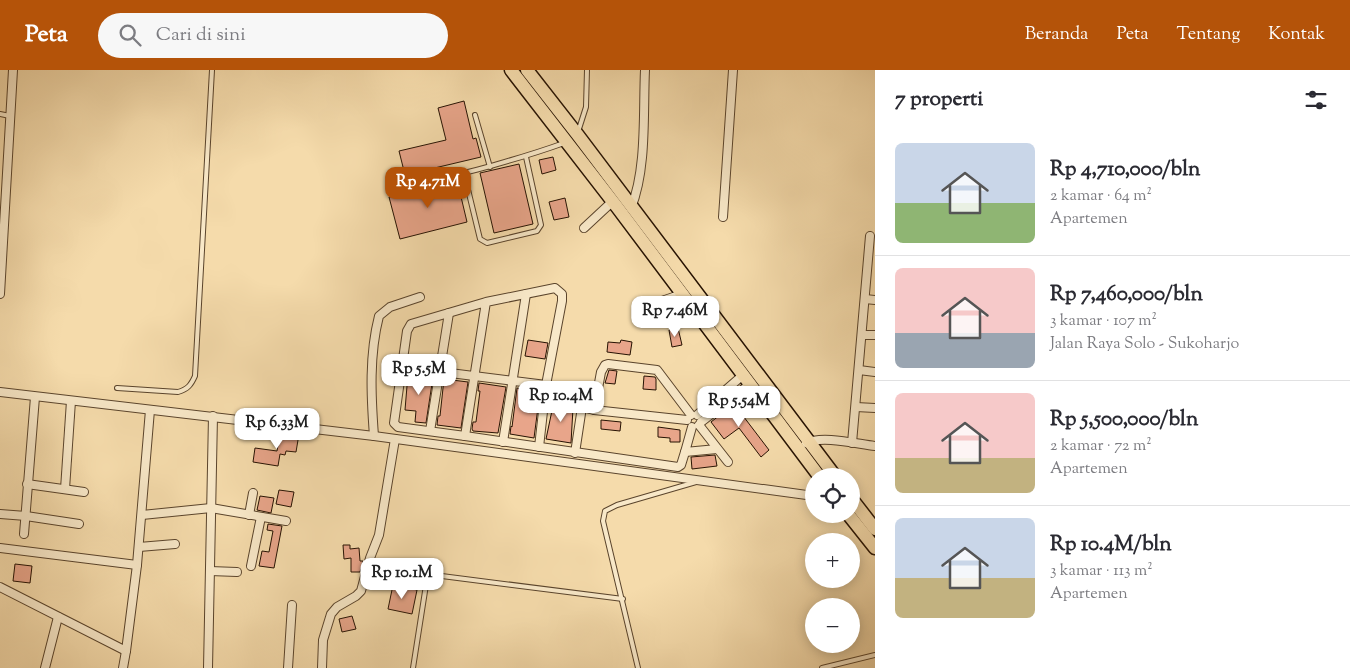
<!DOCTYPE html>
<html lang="id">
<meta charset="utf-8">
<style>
body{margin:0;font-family:"Sorts Mill Goudy",serif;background:#f7f7f7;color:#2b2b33;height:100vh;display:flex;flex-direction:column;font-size:19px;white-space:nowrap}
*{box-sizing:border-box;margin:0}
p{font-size:16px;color:#7c7c81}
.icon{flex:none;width:28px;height:28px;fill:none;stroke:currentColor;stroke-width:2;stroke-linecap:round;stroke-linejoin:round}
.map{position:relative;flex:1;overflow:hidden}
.drawer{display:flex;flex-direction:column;background:#fff;width:475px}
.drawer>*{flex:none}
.fabs{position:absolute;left:805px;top:398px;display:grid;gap:10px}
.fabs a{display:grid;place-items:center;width:55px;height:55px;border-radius:50%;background:#fff;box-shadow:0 2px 12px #0003;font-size:25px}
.price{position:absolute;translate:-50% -42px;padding:0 11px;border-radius:10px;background:#fff;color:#222;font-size:16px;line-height:32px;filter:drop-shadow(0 1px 2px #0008)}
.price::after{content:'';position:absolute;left:50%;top:30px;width:15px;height:11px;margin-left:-8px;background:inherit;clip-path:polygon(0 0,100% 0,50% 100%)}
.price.selected{background:#b45309;color:#fff}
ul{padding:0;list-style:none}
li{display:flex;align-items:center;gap:15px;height:125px;padding:0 20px}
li+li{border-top:1px solid #e1e1e2}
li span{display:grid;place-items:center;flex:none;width:140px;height:100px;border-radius:8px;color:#555}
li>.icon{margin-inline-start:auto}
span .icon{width:60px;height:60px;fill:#fffc;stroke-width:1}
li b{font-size:21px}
h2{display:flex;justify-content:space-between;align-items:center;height:60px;padding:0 20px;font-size:21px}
header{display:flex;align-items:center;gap:30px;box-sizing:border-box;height:70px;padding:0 25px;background:#b45309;color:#fff}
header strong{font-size:24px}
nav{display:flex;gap:28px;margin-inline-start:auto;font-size:18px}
.search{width:350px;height:45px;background:#f7f7f7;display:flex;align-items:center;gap:12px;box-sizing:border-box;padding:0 18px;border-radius:28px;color:#7c7c81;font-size:19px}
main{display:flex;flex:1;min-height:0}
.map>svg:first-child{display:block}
.building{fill:#e8a58a;stroke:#261202}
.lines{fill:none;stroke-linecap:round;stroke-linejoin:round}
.service-casing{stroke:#5a442c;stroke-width:6}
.minor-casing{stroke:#5a442c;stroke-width:10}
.primary-casing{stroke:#261202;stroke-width:15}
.service{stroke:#f8e8c8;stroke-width:4}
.minor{stroke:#f8e8c8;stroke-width:8}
.primary{stroke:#f5dbab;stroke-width:12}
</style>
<header>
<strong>Peta</strong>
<div class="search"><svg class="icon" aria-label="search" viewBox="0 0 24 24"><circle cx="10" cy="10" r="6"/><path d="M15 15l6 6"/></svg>Cari di sini</div>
<nav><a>Beranda</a><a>Peta</a><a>Tentang</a><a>Kontak</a></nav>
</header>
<main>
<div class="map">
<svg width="875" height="598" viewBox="0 0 875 598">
<rect width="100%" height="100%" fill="#f5dbab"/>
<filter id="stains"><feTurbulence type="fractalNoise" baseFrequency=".004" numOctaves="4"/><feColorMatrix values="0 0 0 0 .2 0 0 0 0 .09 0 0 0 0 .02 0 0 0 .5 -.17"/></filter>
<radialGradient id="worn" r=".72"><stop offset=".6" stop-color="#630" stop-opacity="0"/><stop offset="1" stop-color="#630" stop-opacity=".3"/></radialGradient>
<g class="building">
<path d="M464,31L473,69L476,68L481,87L405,105L399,81L446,70L438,38Z"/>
<path d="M553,87L556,100L542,104L539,90Z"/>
<path d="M519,94L533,154L494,163L480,103Z"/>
<path d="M457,110L467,152L400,169L389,127Z"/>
<path d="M565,128L569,147L554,150L549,132Z"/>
<path d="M678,258L682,275L672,277L669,260Z"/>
<path d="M528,270L548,273L545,289L525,286Z"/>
<path d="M621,270L632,272L630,285L607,282L608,272L620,273Z"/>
<path d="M609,300L617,301L615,314L605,313Z"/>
<path d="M408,304L433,307L426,353L415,352L416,341L405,340Z"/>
<path d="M644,306L655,307L656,309V320L643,319Z"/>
<path d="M444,309L468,312L461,358L437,355L438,346H440Z"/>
<path d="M479,313L506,317L498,363L473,361L472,359L473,352H476L480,321H478Z"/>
<path d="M517,318L540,322L534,368L510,364L511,356L512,357Z"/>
<path d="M554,331L563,332L573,338L571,373L546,369Z"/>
<path d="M734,334L769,380L761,387L739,358L724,369L711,352Z"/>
<path d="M601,350L621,352L620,361L601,359Z"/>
<path d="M658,357L680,360V372H670V368L658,367Z"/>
<path d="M291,363L299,364L296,382L286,381L285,385L280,384L278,396L253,392L255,378L277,381L280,364L291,365Z"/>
<path d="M715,385L717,396L692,399L691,387Z"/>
<path d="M279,420L294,422L291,437L276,434Z"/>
<path d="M260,426L274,428L271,443L257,440Z"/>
<path d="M268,454L282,456L274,498L259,496L262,481L269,482L273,461L267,460Z"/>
<path d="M343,475H350V479L359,478L360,491H363L360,502H351V488L344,489Z"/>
<path d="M15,494L32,496L30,513L13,511Z"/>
<path d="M393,515L417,520L412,544L388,539Z"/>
<path d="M352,546L356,559L342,562L339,549Z"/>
</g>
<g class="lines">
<defs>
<g id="service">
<path d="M0,44L10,46"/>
<path d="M475,45L490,97"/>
<path d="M578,62L586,37L587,0"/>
<path d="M464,103L480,169L487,173L537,161L541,155L526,87"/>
<path d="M413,116C464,103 514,91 564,73"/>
<path d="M638,237L679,223"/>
<path d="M117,318L178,322C188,319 191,315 195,306L212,0"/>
<path d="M413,598L426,515L429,509L434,505L623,529"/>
<path d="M638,598L603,451L605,441L617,435L696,412"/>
<path d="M822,598L875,585"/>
</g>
<g id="minor">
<path d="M631,138C647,99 643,42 645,0"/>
<path d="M723,147L733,0"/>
<path d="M584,158L613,131"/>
<path d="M0,224L13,0"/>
<path d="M865,229L875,230"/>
<path d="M486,232L465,366L398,357L394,353L407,261L411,254L486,232L555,218L562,224V231L546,315L539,377"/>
<path d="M862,265H875"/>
<path d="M402,297L546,315L582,337L594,340L687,350"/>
<path d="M859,300L875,302"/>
<path d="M0,322L374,366L814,426"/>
<path d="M856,337L875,338"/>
<path d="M594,340L601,302L605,295L608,294L657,300L691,345"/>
<path d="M697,345L743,305"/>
<path d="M701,352L750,314"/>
<path d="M699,355L728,392"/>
<path d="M692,357L685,382L717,379"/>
<path d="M430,361L449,243"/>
<path d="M374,366C371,326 369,285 379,246L390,237L420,227"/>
<path d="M465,366L678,397L681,395L685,382"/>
<path d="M503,372L526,224"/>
<path d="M806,373C823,365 857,374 875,376"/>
<path d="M852,373L870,166"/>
<path d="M575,383L582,337"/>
<path d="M27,414L84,422"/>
<path d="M65,419L71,331"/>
<path d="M0,444L26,446L79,454"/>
<path d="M142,445L211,438L286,451"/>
<path d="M249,445L253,423"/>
<path d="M24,464L35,327"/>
<path d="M139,477L175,474"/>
<path d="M0,478L137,495"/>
<path d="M251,496L261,447"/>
<path d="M210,501L237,502"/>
<path d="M0,517L126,581"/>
<path d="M45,598L58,547"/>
<path d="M123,598L126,581L137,495L150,340"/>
<path d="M208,598L213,346"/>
<path d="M288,598L292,535"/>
<path d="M322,598L323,570L331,544L337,537L356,526L361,521L370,488L379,465L395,369"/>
</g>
<g id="primary">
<path d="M511,0L617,137L819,406"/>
<path d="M527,0L577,64L835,406"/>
<path d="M851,428L875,459"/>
<path d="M848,444L875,478"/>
</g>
</defs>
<use href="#service" class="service-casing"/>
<use href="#minor" class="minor-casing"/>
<use href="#primary" class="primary-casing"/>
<use href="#service" class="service"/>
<use href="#minor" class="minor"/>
<use href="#primary" class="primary"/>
</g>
<rect width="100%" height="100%" filter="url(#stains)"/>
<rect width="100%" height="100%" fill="url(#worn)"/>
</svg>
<div class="fabs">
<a><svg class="icon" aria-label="locate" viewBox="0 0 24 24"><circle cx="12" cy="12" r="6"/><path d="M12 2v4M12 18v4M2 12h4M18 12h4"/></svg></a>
<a>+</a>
<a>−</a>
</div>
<b class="price selected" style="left:428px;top:139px">Rp 4.71M</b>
<b class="price" style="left:675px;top:268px">Rp 7.46M</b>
<b class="price" style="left:419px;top:326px">Rp 5.5M</b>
<b class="price" style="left:561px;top:353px">Rp 10.4M</b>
<b class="price" style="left:739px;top:358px">Rp 5.54M</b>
<b class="price" style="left:277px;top:380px">Rp 6.33M</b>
<b class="price" style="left:402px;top:530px">Rp 10.1M</b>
</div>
<section class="drawer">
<h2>7 properti<svg class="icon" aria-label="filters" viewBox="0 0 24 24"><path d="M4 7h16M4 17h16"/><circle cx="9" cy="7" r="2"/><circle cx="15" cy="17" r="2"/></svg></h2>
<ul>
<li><span style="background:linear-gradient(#c9d6e8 60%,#8fb573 0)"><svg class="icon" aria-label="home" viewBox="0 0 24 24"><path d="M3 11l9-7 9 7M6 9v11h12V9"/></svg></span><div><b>Rp 4,710,000/bln</b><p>2 kamar · 64 m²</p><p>Apartemen</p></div></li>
<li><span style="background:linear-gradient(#f6c9c9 65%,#9aa5b1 0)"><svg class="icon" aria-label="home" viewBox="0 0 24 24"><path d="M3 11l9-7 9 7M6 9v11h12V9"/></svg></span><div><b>Rp 7,460,000/bln</b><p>3 kamar · 107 m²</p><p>Jalan Raya Solo - Sukoharjo</p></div></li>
<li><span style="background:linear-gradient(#f6c9c9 65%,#c2b280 0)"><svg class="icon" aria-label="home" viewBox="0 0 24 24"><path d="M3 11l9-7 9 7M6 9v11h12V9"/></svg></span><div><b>Rp 5,500,000/bln</b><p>2 kamar · 72 m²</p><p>Apartemen</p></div></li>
<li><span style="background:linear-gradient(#c9d6e8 60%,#c2b280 0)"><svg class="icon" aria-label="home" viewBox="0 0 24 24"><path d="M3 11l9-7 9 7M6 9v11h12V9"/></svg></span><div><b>Rp 10.4M/bln</b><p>3 kamar · 113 m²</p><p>Apartemen</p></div></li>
</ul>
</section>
</main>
